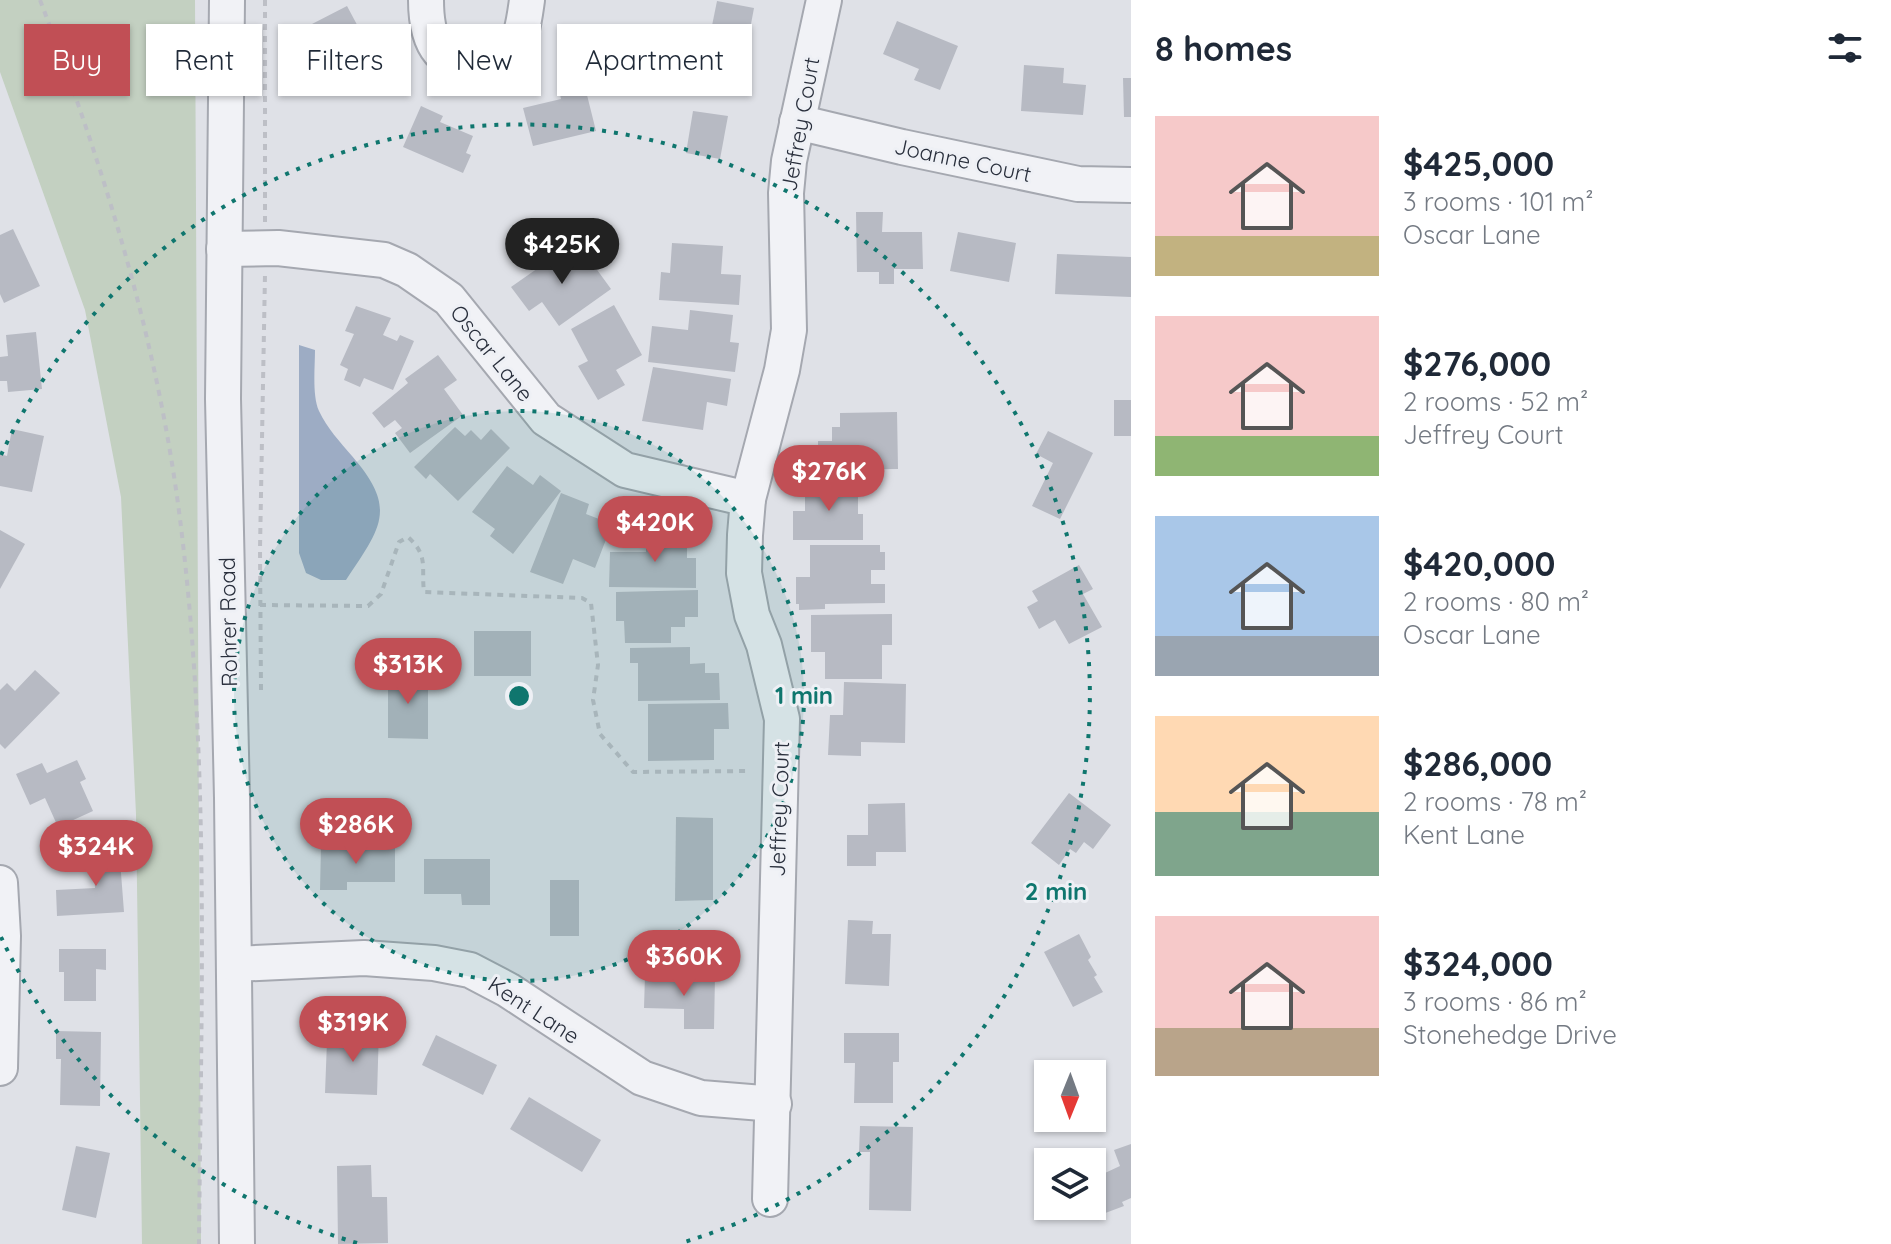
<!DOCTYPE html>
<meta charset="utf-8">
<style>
body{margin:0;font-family:Quicksand,sans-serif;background:#f2f2f3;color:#1f2937;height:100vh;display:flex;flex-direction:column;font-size:30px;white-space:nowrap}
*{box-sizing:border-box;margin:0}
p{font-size:26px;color:#747a83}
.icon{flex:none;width:44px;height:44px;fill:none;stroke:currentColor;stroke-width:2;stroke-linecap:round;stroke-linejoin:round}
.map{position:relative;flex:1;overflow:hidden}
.drawer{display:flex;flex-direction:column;background:#fff;width:760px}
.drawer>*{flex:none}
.banner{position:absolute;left:24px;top:24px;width:760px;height:72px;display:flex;gap:16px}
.needle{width:52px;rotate:181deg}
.fabs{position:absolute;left:1034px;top:1060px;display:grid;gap:16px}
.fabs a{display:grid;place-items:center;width:72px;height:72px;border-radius:0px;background:#fff;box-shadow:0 2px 6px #0004;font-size:40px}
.price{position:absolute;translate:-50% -68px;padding:0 18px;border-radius:28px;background:#c14f55;color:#fff;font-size:26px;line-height:52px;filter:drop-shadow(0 2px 4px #0008)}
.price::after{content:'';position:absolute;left:50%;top:48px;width:24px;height:18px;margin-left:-12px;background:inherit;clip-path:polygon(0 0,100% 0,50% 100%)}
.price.selected{background:#222;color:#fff}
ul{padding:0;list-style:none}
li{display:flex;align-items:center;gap:24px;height:200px;padding:0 24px}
li span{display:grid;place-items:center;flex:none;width:224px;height:160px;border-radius:0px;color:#555}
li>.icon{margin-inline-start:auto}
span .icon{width:96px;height:96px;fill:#fffc;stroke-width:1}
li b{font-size:34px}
h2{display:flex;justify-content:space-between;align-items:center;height:96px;padding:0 24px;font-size:34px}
.chip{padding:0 28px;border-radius:0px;background:#fff;box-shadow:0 2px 6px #0004;font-size:28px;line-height:72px}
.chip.selected{background:#c14f55;color:#fff}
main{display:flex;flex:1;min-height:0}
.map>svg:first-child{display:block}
.green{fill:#c3d0c1}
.water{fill:#9dacc4}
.building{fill:#b7bac3}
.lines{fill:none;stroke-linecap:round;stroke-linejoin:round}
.minor-casing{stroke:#a5a8b0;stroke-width:38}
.path{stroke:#bdbfc6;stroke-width:4;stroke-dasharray:6 6;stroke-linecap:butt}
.minor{stroke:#f1f2f6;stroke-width:34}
.ring{fill:none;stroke:#0f766e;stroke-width:4;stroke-dasharray:4 8}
.labels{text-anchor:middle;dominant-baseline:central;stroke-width:6;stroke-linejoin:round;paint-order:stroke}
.street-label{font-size:22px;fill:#292f3c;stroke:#eef0f5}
.centre{fill:#0f766e;stroke:#eef0f5;stroke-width:4}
.ring-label{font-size:24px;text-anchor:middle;font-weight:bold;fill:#0f766e;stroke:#eef0f5;stroke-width:6;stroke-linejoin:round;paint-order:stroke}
</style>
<main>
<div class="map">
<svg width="1131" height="1244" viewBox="0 0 1131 1244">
<rect width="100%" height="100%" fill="#dfe1e7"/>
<path class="green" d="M0,0H195L201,1244H142L136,814L121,497L85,310L0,72Z"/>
<path class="water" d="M299,345L315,350C315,368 312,395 319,411C327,428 340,442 352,456C398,509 381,527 346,580H321L306,573L299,553Z"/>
<g class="building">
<path d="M717,1L754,8L742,72L704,65Z"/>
<path d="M347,6L378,64L345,81L335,63L320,70L313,56L325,49L312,24Z"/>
<path d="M897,21L958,46L940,90L914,80L919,69L883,54Z"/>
<path d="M1024,65L1064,68L1063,83L1086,85L1083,115L1021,111Z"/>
<path d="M1123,78H1131V117H1124Z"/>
<path d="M583,79L596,131L533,146L523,108L561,99L558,85Z"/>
<path d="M421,106L443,116L440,122L473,136L466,153L471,155L463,173L403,147Z"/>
<path d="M693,111L728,116L720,159L686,153Z"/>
<path d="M856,212H883L882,232H922L923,269H894V284H879V272H857Z"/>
<path d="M13,229L40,286L4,303L0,294V235Z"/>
<path d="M958,232L1016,243L1009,282L950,271Z"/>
<path d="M672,243L723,246L721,274L741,275L739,305L659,300L661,272L670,273Z"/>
<path d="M571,245L589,270L595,267L611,289L559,326L542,302L529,311L511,287Z"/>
<path d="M1057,254L1131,257V297L1055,294Z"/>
<path d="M614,305L642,355L616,370L625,385L598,400L578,366L588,361L571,329Z"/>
<path d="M356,306L391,318L383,335L397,341L400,335L414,341L393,390L364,378L360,387L344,380L348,369L340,365L354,334L345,331Z"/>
<path d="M690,310L733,315L730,342L739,343L735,372L648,362L652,326L688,330Z"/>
<path d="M36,332L42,389L8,392L7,381H0V357L8,356L6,335Z"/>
<path d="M438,355L457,380L444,389L463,415L410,453L395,433L402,428L395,420L384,428L372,413L408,383L405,379Z"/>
<path d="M653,367L731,379L727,406L707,402L703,430L642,421Z"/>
<rect x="1114" y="400" width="17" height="36"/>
<path d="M897,412L898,469L818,470V441H832V427H840V413Z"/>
<path d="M455,427L465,436L471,430L481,440L491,429L510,448L458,501L430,474L426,479L414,467Z"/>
<path d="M12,429L44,436L32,492L0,486V454L7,456Z"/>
<path d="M1048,431L1093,453L1060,519L1032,506L1053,463L1036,454Z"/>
<path d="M507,466L533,485L540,475L561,491L513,554L490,536L495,529L472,512Z"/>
<path d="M805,482H858V514H863V540H793V511H805Z"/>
<path d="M561,493L589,504L586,514L612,524L595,568L573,559L563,584L530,572Z"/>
<path d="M0,530L25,544L0,589Z"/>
<path d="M646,530L687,531V558H696V588L609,587L610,552H646Z"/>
<path d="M810,545H880V552H885V570H871V584H885V603L825,604V609L799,610V604H796V577H810Z"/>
<path d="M1079,565L1093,589L1083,594L1102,627L1069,644L1055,620L1039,629L1027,607L1038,601L1032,591Z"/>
<path d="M698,590V617H685V627H671V643H625L624,621H616V592Z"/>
<path d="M892,614V645H882V679H825V652H811V615Z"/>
<rect x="474" y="631" width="57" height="45"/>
<path d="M690,647V664L705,663V673H719L720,700L638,701V663H630V648Z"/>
<path d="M35,670L60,693L5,749L0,744V690L7,683L15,691Z"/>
<path d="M388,674L428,675V739L388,738Z"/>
<path d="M844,682L906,684L905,743L861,742V756L828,755L830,715H843Z"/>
<path d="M728,703L729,729H714V760L648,761V704Z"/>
<path d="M77,760L86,779L80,782L93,811L58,827L45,798L30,805L16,774L42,763L47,773Z"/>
<path d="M1069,793L1111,825L1093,849L1084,842L1076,853L1070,849L1059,865L1031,843Z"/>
<path d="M905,803L906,852H876V866H847V835H868V804Z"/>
<path d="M676,817L713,818V900L675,901Z"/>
<path d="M321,846L395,847V882H347V890H320Z"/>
<path d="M119,847L124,912L57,916L56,890L95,888L92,849Z"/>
<path d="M424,859H490V905H462L461,894H424Z"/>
<rect x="550" y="880" width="29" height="56"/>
<path d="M848,920L873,921L872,934H891L889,986L845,984Z"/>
<path d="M1079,934L1091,957L1088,960L1097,975L1094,977L1103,992L1073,1007L1044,952Z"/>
<path d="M59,949H106V970L96,969V1001H64V972H59Z"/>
<path d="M645,975L715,976L714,1029H684V1009L644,1008Z"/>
<path d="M351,1028L379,1029L377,1095L325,1093L327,1041H351Z"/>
<path d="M56,1031L101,1032L100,1106L60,1105L61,1059H56Z"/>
<path d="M844,1033H899V1062H893V1103H854L855,1063H844Z"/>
<path d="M436,1035L497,1065L483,1095L422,1065Z"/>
<path d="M529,1097L601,1140L582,1172L510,1129Z"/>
<path d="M860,1126L913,1127L911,1211L869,1210L870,1152H859Z"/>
<path d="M1131,1144V1198L1122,1202L1124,1206L1100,1215L1092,1198V1179L1120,1166L1114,1150Z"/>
<path d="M76,1146L110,1153L96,1218L62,1210Z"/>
<path d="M371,1165L372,1197H387L388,1243L338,1244L337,1166Z"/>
</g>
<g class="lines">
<defs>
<g id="minor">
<path d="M227,0L223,399L232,798L237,1244"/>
<path d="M426,0C426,38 436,66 479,66C488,67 501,64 507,58C522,42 524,21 527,0"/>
<path d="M797,122L902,147L1078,184L1131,185"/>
<path d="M224,249L278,248L384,260L407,270L449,299L546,419L625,470L748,499"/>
<path d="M0,883L3,936L0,1068"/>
<path d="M235,964L364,958L434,963L470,970L508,990L642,1078L701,1098L774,1104"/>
<path d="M770,1199L782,719L764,645L752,615L744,573L745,535L748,499L782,370L789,330L786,193L789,161L824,0"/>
</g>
</defs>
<use href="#minor" class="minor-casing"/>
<g class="path">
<path d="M40,0C105,170 159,345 181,527C210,764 201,1005 199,1244"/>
<path d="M265,222V0"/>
<path d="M260,605L368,606L381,594L399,542L408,537C429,556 421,567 424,592L582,598L591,603L598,665L593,700L600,734L633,772L751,771"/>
<path d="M261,690L260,549L265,274"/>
</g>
<use href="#minor" class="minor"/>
</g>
<circle cx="519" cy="696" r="285" fill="#0f766e" fill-opacity=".12"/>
<g class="ring">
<circle cx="519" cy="696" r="285"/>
<path d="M357 1243A571 571 0 0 1 1 937M1 455A571 571 0 1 1 681 1243"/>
</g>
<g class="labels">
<g class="street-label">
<text transform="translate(800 124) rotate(-80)">Jeffrey Court</text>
<text transform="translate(963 160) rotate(12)">Joanne Court</text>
<text transform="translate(492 353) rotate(51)">Oscar Lane</text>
<text transform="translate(228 622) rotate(-91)">Rohrer Road</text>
<text transform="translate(779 809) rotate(-88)">Jeffrey Court</text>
<text transform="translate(534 1010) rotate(33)">Kent Lane</text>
</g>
</g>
<circle cx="519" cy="696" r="12" class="centre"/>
<g class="ring-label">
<text x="804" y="704">1 min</text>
<text x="1056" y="900">2 min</text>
</g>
</svg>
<div class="fabs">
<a><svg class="needle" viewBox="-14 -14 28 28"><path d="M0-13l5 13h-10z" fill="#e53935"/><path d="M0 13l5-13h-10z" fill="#747a83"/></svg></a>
<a><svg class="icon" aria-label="layers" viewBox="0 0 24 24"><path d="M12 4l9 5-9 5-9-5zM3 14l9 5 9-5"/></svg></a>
</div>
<b class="price selected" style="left:562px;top:286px">$425K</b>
<b class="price" style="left:829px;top:513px">$276K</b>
<b class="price" style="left:655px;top:564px">$420K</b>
<b class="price" style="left:408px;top:706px">$313K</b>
<b class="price" style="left:356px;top:866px">$286K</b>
<b class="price" style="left:96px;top:888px">$324K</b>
<b class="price" style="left:684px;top:998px">$360K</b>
<b class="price" style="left:353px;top:1064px">$319K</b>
<div class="banner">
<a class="chip selected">Buy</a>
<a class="chip">Rent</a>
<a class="chip">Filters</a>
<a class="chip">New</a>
<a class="chip">Apartment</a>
</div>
</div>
<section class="drawer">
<h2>8 homes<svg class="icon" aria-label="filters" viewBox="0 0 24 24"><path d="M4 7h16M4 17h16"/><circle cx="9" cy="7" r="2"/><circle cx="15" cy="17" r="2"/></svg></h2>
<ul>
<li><span style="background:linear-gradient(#f6c9c9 75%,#c2b280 0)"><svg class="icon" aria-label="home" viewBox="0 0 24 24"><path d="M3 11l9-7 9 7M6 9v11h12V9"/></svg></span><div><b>$425,000</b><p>3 rooms · 101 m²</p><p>Oscar Lane</p></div></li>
<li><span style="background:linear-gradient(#f6c9c9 75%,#8fb573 0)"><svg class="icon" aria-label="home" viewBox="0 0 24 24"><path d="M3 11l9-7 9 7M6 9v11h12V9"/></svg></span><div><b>$276,000</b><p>2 rooms · 52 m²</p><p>Jeffrey Court</p></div></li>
<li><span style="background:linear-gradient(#a9c7e8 75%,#9aa5b1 0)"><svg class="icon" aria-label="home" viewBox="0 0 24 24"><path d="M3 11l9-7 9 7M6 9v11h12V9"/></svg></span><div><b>$420,000</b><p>2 rooms · 80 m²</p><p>Oscar Lane</p></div></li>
<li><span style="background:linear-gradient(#ffd9b3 60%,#7fa58c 0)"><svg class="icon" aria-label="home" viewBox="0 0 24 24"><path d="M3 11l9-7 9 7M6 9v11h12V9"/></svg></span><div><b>$286,000</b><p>2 rooms · 78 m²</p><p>Kent Lane</p></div></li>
<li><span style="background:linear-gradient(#f6c9c9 70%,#b9a48a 0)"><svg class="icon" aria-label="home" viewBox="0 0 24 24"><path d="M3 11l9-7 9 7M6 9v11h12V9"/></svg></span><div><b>$324,000</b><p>3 rooms · 86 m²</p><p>Stonehedge Drive</p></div></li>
</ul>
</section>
</main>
